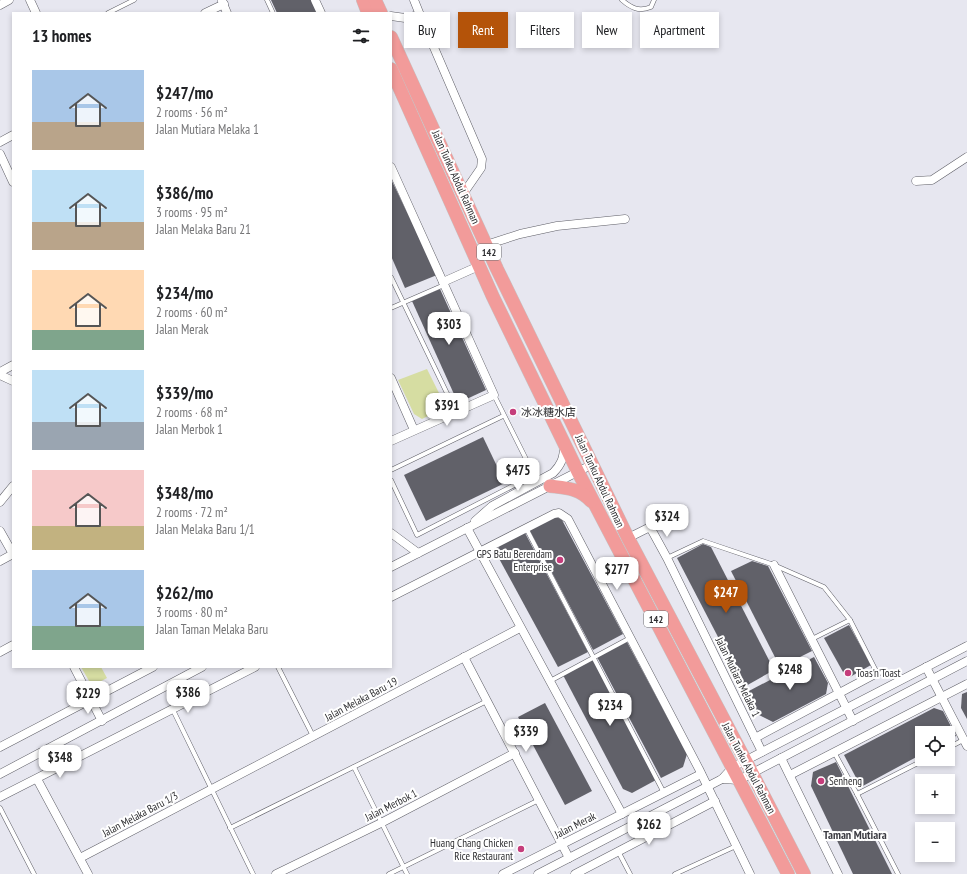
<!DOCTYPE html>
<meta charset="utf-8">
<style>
body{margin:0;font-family:"PT Sans Narrow","Noto Sans SC",sans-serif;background:#f6f6f6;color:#202124;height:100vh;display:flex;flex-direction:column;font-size:15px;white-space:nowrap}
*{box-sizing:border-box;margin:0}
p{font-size:13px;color:#757577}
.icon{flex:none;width:22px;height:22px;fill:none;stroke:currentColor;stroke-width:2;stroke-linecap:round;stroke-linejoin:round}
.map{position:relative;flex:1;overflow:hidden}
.sheet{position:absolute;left:12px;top:12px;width:380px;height:656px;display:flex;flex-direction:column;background:#fff;border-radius:0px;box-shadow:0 2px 6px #0003}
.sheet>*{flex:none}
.top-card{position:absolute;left:404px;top:12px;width:380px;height:36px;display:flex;gap:8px}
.buttons{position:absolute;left:915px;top:726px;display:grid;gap:8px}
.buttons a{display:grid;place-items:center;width:40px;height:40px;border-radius:0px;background:#fff;box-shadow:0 2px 6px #0003;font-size:20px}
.price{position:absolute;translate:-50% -34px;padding:0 9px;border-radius:8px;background:#fff;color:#222;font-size:13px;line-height:26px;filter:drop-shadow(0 1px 2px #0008)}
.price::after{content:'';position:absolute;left:50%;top:24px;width:12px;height:9px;margin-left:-6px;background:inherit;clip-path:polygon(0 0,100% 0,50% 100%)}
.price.current{background:#b45309;color:#fff}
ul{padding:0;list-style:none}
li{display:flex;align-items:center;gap:12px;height:100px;padding:0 20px}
li span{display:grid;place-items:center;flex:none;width:112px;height:80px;border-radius:0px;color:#555}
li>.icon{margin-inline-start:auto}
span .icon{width:48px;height:48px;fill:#fffc;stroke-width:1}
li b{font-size:17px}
h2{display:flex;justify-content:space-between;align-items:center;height:48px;padding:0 20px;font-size:17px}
.chip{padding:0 14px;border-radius:0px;background:#fff;box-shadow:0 2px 6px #0003;font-size:14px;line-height:36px}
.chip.current{background:#b45309;color:#fff}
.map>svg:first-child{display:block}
.green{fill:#d6dda2}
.building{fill:#616169}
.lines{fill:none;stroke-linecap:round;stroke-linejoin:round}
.lane-casing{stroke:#5f5f67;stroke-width:5}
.street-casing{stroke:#5f5f67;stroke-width:9}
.primary-casing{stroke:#c4c4c5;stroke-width:14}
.lane{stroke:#fff;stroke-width:4}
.street{stroke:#fff;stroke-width:8}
.primary{stroke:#f29b9a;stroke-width:13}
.poi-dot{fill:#c53d7b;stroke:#fff;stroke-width:1.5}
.labels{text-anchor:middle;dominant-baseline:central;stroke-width:4;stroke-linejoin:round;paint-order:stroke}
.shield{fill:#fff;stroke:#6d6d6f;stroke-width:1}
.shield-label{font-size:10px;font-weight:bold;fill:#2e2e31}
.street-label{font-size:11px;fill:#2e2e31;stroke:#fff}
.poi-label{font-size:11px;fill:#2e2e31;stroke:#fff;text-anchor:start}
.neighbourhood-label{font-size:12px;font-weight:bold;fill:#393940;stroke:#fff}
</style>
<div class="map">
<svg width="967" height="874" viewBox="0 0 967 874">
<rect width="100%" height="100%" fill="#e7e7f0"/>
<g class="green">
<path d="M427,369L446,407L422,419L414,414L398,380Z"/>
<path d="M81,667H101L107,678L92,686Z"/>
</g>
<g class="building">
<path d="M271,0H311L317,13H277Z"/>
<path d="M391,179L437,275L405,288L391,256Z"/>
<path d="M440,289L486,390L458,403L412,301Z"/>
<path d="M483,437L505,483L426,521L404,475Z"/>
<path d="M555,516L562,520L623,634L593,650L529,529Z"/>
<path d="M524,531L588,652L558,667L496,553L500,544Z"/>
<path d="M703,544L711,547L774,670L744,687L677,558Z"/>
<path d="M752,561L768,566L812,651L780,667L731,571Z"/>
<path d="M849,625L871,665L850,677L843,672L824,638Z"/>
<path d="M627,642L687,754L683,767L661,778L597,657Z"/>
<path d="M814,657L828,683L826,694L773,722L759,715L747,692Z"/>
<path d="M593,660L656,780L632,793L623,789L563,675Z"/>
<path d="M967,692V719L961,708L962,694Z"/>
<path d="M545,703L592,791L565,805L518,717Z"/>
<path d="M934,708L943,711L956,736L948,740V733H922V754L861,787L844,755Z"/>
<path d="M836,762L892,874H853L811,786L813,772Z"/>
</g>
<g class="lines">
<defs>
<g id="lane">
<path d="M267,0L273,13"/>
<path d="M622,0C631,8 639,12 651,7L654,0"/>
<path d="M108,13L134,0"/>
<path d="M391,277L456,412"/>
<path d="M391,308L444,285"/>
<path d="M391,470L503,416"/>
<path d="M391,480L417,535L534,475L494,395"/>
<path d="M526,528L664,793"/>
<path d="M667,558L703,541L774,565L824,587L850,620L877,673"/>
<path d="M812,639L850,620"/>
<path d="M278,667L313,736"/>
<path d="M550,681L630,638"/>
<path d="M173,710L253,874"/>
<path d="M948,748L965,739"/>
<path d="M834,752L857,794L898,874"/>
<path d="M354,767L407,874"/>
<path d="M857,794L926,759"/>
<path d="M0,808L34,874"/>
<path d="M230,828L487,701"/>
<path d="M618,851L630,874"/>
<path d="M389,874L539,800"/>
<path d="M675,874L736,846"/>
</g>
<g id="street">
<path d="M30,0L36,13"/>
<path d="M315,0L321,13"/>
<path d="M414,0L420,15"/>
<path d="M222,1L227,13"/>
<path d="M0,5L9,0"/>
<path d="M205,13L224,4"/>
<path d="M391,16L405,18L420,15L482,159L481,168L463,194"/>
<path d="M0,142L13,135"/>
<path d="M0,154L13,182"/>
<path d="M391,167L494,395L391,441"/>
<path d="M916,181L932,180L967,157"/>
<path d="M486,245L520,234L557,226L625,219"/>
<path d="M443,282L479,266"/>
<path d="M0,372L13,365"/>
<path d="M0,375L13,381"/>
<path d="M391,378L414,430"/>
<path d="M0,502L13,486"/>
<path d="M475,521L492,506L553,473C561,465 564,458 564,446"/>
<path d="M467,528L622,814"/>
<path d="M0,531L13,554"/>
<path d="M391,533L418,553"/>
<path d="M628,538L650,527L667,558L762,752"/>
<path d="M0,561L13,554"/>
<path d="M774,565L853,721"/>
<path d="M391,567L593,464"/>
<path d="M391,597L554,514L559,513L568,519L699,769L750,874"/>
<path d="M0,652L13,645"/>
<path d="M464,657L569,858"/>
<path d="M74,667L102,721"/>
<path d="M926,667L967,746"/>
<path d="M755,738L877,673"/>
<path d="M0,747L153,667"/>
<path d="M781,758L838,874"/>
<path d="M0,774L202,667"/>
<path d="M790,775L967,684"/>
<path d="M37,779L88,874"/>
<path d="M722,779L739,780L967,661"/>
<path d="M0,797L255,667"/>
<path d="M80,858L520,628"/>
<path d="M276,874L381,823L515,753"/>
<path d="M503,874L701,774"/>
<path d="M538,874L722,779L733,767L967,646"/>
<path d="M575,874L715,801"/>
</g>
<g id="primary">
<path d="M363,0L368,13"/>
<path d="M375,0L381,13"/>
<path d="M391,37L497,269L628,538L752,773L804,874"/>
<path d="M391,69L493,297L578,472L788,874"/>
<path d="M550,486C566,488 579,488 591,501"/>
</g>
</defs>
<use href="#lane" class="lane-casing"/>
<use href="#street" class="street-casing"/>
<use href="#primary" class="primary-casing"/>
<use href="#lane" class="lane"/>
<use href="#street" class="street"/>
<use href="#primary" class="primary"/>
</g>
<g class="poi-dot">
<circle cx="513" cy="412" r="4"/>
<circle cx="560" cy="560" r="4"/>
<circle cx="848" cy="673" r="4"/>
<circle cx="821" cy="781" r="4"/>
<circle cx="521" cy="849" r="4"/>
</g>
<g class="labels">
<g class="shield">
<rect x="477" y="244" width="24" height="16" rx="3"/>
<rect x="644" y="611" width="24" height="16" rx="3"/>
</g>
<g class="shield-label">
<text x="489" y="252">142</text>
<text x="656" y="619">142</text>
</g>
<g class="street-label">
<text transform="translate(456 177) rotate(66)">Jalan Tunku Abdul Rahman</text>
<text transform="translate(600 481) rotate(65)">Jalan Tunku Abdul Rahman</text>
<text transform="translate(738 677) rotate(64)">Jalan Mutiara Melaka 1</text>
<text transform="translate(361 699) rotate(-28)">Jalan Melaka Baru 19</text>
<text transform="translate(749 768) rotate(62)">Jalan Tunku Abdul Rahman</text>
<text transform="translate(391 805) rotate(-27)">Jalan Merbok 1</text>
<text transform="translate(140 814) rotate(-28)">Jalan Melaka Baru 1/3</text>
<text transform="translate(575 825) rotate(-27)">Jalan Merak</text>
</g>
<g class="poi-label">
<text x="521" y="412">冰冰糖水店</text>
<text x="552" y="554" text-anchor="end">GPS Batu Berendam<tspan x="552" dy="13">Enterprise</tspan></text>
<text x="856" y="673">Toas'n'Toast</text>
<text x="829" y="781">Senheng</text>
<text x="513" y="843" text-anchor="end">Huang Chang Chicken<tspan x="513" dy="13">Rice Restaurant</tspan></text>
</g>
<g class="neighbourhood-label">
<text x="855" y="834">Taman Mutiara</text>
</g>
</g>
</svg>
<div class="buttons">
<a><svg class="icon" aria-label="locate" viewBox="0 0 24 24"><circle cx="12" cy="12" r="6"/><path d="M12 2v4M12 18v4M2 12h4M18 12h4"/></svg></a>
<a>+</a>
<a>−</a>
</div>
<b class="price" style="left:449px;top:346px">$303</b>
<b class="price" style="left:447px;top:427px">$391</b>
<b class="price" style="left:518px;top:492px">$475</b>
<b class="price" style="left:667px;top:538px">$324</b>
<b class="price" style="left:617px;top:591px">$277</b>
<b class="price current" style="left:726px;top:614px">$247</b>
<b class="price" style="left:790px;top:691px">$248</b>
<b class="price" style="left:188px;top:714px">$386</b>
<b class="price" style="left:88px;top:715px">$229</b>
<b class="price" style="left:610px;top:727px">$234</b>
<b class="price" style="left:526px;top:753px">$339</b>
<b class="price" style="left:60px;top:779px">$348</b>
<b class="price" style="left:649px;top:846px">$262</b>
<div class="top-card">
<a class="chip">Buy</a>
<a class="chip current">Rent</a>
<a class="chip">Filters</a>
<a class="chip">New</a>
<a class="chip">Apartment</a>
</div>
<section class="sheet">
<h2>13 homes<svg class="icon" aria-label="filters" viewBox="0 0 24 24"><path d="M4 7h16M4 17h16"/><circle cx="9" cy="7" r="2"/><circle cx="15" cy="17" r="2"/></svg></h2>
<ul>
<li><span style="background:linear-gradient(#a9c7e8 65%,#b9a48a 0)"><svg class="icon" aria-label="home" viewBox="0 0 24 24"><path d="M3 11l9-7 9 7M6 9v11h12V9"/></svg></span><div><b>$247/mo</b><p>2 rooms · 56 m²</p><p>Jalan Mutiara Melaka 1</p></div></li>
<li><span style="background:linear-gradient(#bfe0f5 65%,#b9a48a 0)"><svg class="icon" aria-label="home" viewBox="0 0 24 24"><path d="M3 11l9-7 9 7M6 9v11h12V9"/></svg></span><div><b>$386/mo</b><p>3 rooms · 95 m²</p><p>Jalan Melaka Baru 21</p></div></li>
<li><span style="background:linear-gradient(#ffd9b3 75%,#7fa58c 0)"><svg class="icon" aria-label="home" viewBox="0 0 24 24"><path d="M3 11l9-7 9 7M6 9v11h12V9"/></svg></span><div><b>$234/mo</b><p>2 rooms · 60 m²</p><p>Jalan Merak</p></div></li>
<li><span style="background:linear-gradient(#bfe0f5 65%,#9aa5b1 0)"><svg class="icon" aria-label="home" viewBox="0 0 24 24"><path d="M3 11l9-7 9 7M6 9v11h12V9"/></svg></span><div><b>$339/mo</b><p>2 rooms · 68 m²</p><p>Jalan Merbok 1</p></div></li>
<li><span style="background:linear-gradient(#f6c9c9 70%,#c2b280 0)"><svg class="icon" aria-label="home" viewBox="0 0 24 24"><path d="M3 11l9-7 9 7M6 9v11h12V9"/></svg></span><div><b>$348/mo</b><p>2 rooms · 72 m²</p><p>Jalan Melaka Baru 1/1</p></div></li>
<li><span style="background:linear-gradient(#a9c7e8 70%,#7fa58c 0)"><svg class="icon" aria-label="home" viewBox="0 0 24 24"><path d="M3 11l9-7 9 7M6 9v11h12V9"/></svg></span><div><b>$262/mo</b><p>3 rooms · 80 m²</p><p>Jalan Taman Melaka Baru</p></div></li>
</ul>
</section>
</div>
